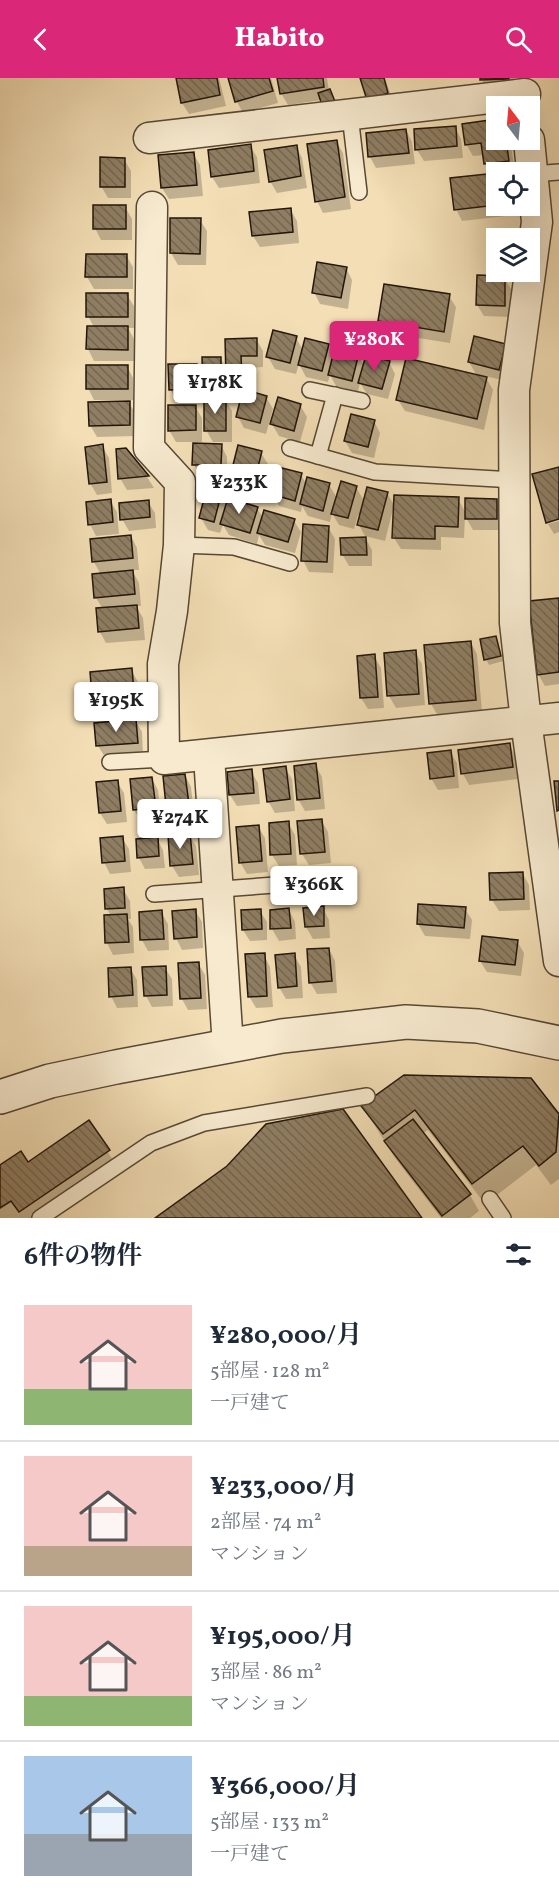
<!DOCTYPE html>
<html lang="ja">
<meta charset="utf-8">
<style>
body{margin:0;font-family:Vollkorn,"Noto Serif JP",serif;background:#f6f6f7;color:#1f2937;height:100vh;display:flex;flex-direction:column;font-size:22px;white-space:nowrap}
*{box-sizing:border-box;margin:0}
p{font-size:20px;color:#747a83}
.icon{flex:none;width:33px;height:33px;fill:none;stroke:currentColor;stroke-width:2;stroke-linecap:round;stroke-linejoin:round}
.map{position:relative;height:1140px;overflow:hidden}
.details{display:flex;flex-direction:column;background:#fff;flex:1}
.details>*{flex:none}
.needle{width:39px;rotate:344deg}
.fabs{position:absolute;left:486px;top:18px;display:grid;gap:12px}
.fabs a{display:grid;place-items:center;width:54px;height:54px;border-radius:0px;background:#fff;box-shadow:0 6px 24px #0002;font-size:30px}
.price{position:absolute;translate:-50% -51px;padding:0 14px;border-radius:6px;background:#fff;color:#222;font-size:20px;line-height:39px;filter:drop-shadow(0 2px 3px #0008)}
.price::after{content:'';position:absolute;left:50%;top:36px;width:18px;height:14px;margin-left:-9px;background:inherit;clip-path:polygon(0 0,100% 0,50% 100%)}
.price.selected{background:#db2777;color:#fff}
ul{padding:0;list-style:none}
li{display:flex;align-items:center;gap:18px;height:150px;padding:0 24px}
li+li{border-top:2px solid #e0e1e3}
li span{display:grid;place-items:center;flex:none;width:168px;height:120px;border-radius:0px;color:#555}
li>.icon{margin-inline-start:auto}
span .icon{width:72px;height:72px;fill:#fffc;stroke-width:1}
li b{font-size:26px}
h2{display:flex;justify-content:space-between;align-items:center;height:72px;padding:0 24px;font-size:26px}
header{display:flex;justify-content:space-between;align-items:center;height:78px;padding:0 24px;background:#db2777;color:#fff;font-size:27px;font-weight:800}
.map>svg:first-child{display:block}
.shadow{fill:#0003;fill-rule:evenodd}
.building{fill:url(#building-back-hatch);stroke:#23160a;stroke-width:1.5}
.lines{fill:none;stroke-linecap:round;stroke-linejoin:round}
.service-casing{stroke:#574835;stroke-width:18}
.minor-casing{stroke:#574835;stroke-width:33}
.tertiary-casing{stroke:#574835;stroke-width:36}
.service{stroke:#f7eacf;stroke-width:15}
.minor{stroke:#f7eacf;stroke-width:30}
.tertiary{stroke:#f7eacf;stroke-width:33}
</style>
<header><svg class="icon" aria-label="back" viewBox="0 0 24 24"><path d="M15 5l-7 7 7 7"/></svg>Habito<svg class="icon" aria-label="search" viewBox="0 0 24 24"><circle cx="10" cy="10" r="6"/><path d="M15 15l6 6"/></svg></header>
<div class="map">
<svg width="559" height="1140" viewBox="0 0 559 1140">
<defs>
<pattern id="building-back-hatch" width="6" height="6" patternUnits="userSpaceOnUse" patternTransform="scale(1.5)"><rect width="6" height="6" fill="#8f7e63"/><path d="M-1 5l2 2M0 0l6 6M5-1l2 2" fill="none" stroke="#746650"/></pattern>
</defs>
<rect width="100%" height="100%" fill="#f3deb5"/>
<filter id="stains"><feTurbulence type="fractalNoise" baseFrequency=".00333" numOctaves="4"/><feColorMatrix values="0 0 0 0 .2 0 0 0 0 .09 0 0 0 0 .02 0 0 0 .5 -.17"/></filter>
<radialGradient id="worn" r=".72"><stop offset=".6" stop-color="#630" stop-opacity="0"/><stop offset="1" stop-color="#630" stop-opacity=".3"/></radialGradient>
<g class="shadow">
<path d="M177,0H219L226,28L189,36L182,25Z"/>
<path d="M230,0H271L278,25L243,35L237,24Z"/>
<path d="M279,0H327L329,13L333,18L338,31L321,22L288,27L281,15Z"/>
<path d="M362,0H385L394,27L375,33Z"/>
<path d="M481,0H514L515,12L488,14Z"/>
<path d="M496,43V62H510L515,94H496V128H513L514,137L462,143L456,131L492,97L485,86L484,77L473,78L466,66L464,47Z"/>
<path d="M455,49L461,61L463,80L424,83L417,72Z"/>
<path d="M406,52L412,64L415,86L376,90L370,79Z"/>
<path d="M336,63L343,75L351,131L323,135L317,123Z"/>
<path d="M250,68L257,79L260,105L219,110L212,99Z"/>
<path d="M296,68L302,80L307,110L277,115L270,103Z"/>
<path d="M193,75L200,87L203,118L169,121L162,110Z"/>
<path d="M124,81L131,93V120H108L101,108Z"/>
<path d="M125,129L132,141V162H101L95,150Z"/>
<path d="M290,131L297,143L299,165L260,169L253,158Z"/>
<path d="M200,142L207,153L206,187H178L171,175Z"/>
<path d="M87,177H126L133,189V211H94L87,199Z"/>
<path d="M346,190L352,202L348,231L320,226L314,214Z"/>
<path d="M504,200L511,211L510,239L484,238L477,227Z"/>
<path d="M127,217L134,228V250H128L134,261V283H94L88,271L94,249L88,238Z"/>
<path d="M449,218L456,229L450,265L386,255L379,243Z"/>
<path d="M296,260L303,272L328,267L334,279L358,277L364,288L389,284L395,296L388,321L367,316L360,305L358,314L336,308L330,297L328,304L306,299L299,286L296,296L275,291L268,279Z"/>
<path d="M256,261L263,273V289L247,290V310H235L227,297V325L232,333V364H213L206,352V322L177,323L170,311L196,287L204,301L220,280L228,294L227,263ZM203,310L210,322H203Z"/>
<path d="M505,267L506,303L485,298L493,312L484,352L405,333L398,322L477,298L469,284Z"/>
<path d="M127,288L133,300V322H94L88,310Z"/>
<path d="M266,319L273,331L266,356L244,350L238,339Z"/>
<path d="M127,322L136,336V358L97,359L90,347L127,325Z"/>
<path d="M300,327L307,339L300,364L279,358L272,346Z"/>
<path d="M195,328L202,340V364H194V366L221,367L227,379V399L200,398L194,387V364H176L169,352Z"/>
<path d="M374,343L380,355L374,380L352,375L345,363Z"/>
<path d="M102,368L109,380L112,415L97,417L90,405Z"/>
<path d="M125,372L147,399L154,410L127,412L120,400Z"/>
<path d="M261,375L268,386L261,412L240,406L233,395Z"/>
<path d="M301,397L307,407H329L337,420L356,409L364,423L387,415L394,427L385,463L365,458L359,447L361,438L358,437L354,451L339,447L332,435L330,444L308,438L302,428L301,434L279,428L272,416Z"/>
<path d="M221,414L228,426L257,430L263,440L294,443L301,454L295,475L265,467L259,457L257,466L229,457L223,447L220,455L208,452L201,440Z"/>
<path d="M458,421L466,435L496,422L503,434V452H473L465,438L464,460L441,459V472L401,471L394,460Z"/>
<path d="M110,423L117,434L119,456L96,458L90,446Z"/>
<path d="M148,424L155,435L156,450L129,453L122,441Z"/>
<path d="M559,443V454L554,456L548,446Z"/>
<path d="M328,449L335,461L333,495L309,494L303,482Z"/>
<path d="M131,458L137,470L139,492H132L139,505L141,528H136L143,540L145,562L106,565L100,554L103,531L96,520L101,497L94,484Z"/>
<path d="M366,461L372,472V488H349L342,476Z"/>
<path d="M559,521V606L545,608L538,596Z"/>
<path d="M496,560L503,583L489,587L486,581Z"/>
<path d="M471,565L477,576L482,634L438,638L431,626L426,569Z"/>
<path d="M415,574L422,586L425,627L396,630L389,618L386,577Z"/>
<path d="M374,578L381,590L384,630L368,631L361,620Z"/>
<path d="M131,592L138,604L139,625L101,629L94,617Z"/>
<path d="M135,642L142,654L143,676L105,679L98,668Z"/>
<path d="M509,667L516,679L518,701L469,707L463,696L460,673Z"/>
<path d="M450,674L457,685L459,710L438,712L431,700Z"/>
<path d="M315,687L322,699L325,731L305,733L298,721Z"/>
<path d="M285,690L292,701L295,733L275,735L268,723Z"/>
<path d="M251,693L258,705L260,726L237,728L230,717Z"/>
<path d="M185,697L191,709L194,737L174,740L167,728L164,699Z"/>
<path d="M152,701L158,712L161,741L141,743L134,732Z"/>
<path d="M117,704L124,715L127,744L107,746L100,735Z"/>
<path d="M321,742L328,754L331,785L309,787L302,776Z"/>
<path d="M288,745L295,757L297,787L279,788L272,777Z"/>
<path d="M258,748L265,760L268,794L247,796L240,784Z"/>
<path d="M189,757L196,768L199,797L179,799L172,788L169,759Z"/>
<path d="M122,760L129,771L131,794L110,796L104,784Z"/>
<path d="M157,761L163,772L165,790L145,791L139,780Z"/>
<path d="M523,796L529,807L530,832L499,833L492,822Z"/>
<path d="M123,811L130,823L131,841H128L133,849L134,875L113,877L107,865L105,838H111L107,831Z"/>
<path d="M323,830L329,842L330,860L313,861L306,849Z"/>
<path d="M465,831L472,842L470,861L425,858L418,846Z"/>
<path d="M195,832L202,844L203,870L182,872L176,860Z"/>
<path d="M289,832L295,844L296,861L279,863L272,851L271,833Z"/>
<path d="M260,833L267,844V862L250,863L243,852Z"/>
<path d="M161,834L168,846L169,872L148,873L142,862Z"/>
<path d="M517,863L524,875L521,898L487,894L480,883Z"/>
<path d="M329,871L335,883L337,915L317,916L310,904Z"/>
<path d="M264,877L270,889L273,929L256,930L249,918Z"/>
<path d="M294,877L301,889L303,920L286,921L279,909Z"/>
<path d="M198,885L205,897L207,931L188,932L182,921Z"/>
<path d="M130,890L137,902L138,929L117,930L111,918Z"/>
<path d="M165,890L172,901L173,928L152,929L146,918Z"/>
<path d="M530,1001L559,1039V1101L551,1107L536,1087L485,1126L428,1052L422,1056L470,1117L479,1133L470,1140H441L395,1080L363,1029Z"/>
<path d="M89,1045L120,1093L52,1140H0V1089L28,1086Z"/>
</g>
<g class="building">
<path d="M176,0H217L220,17L181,25Z"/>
<path d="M228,0H269L273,13L235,24Z"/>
<path d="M277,0H323L324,9L280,16Z"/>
<path d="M360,0H384L388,15L367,22Z"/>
<path d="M480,0H509V1L480,2Z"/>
<path d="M330,11L336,26L323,30L318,15Z"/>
<path d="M496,41V62H506L509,83L484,86L481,65L465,67L462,46Z"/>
<path d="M456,48L457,68L415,72L414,51Z"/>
<path d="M406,51L409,75L368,79L366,55Z"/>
<path d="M337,62L345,119L315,124L307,66Z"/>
<path d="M251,66L254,93L211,99L208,72Z"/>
<path d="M297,67L301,98L269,104L264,72Z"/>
<path d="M194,74L197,107L161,110L158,77Z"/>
<path d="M100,79L125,80V109H100Z"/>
<path d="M496,95V127L454,132L450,100Z"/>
<rect x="93" y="127" width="33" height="24"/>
<path d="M291,130L293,154L252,158L249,134Z"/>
<path d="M170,140H201L200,176L170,175Z"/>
<path d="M86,176H127V199H85Z"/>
<path d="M317,184L347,189L341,220L312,215Z"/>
<path d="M477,197L505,198V228L476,227Z"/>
<path d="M384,206L450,216L444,254L378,243Z"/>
<rect x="86" y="215" width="42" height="24"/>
<path d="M87,248H128V272L86,271Z"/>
<path d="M273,252L297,258L290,285L266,279Z"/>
<path d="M474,258L506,266L499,292L468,284Z"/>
<path d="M257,260V278H241L242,298L226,299L225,261Z"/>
<path d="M305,260L329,266L322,293L298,287Z"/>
<path d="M335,269L359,275L352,303L328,297Z"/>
<path d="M366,277L390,283L382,311L358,305Z"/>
<path d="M202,279H221V312H203Z"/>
<path d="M406,280L487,299L477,341L396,322Z"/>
<path d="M168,286H197V311L169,312Z"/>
<rect x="86" y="287" width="42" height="24"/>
<path d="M243,311L267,318L260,345L236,339Z"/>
<path d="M278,319L301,326L294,353L270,346Z"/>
<path d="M226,320V353H204V321Z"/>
<path d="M130,323V347L89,348L88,324Z"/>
<path d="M168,327H196V352L168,353Z"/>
<path d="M351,336L375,342L368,369L344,363Z"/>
<path d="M193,365L222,366L221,387H192Z"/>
<path d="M103,366L107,404L89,406L85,369Z"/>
<path d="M238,367L262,373L255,401L231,395Z"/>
<path d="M126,370L149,398L118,401L116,371Z"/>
<path d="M278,389L302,395L295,423L271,416Z"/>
<path d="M559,389V441L546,445L532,396Z"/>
<path d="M307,399L330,405L323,433L300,426Z"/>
<path d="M341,403L357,408L348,440L331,436Z"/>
<path d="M207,409L222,413L214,444L199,440Z"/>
<path d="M367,409L388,414L378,452L357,447Z"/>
<path d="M394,417L459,419L458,449L435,448V461L392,460Z"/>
<path d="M228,420L258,429L250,455L220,446Z"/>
<path d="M465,420L497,421V441H465Z"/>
<path d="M111,421L113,444L88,447L86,424Z"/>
<path d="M149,422L150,439L120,442L119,425Z"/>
<path d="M264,432L295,441L288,464L257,455Z"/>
<path d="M303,446L329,448L327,484L301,483Z"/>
<path d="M131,457L133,480L92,484L90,461Z"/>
<path d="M366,459L367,477H341L340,460Z"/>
<path d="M133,492L135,516L94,520L92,496Z"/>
<path d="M559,520V594L537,597L529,523Z"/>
<path d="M137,527L139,550L98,554L96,530Z"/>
<path d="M496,558L501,578L484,582L480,561Z"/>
<path d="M471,563L476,622L429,626L424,567Z"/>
<path d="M416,572L419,616L387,618L384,575Z"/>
<path d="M375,576L378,619L360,620L357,578Z"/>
<path d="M132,590L134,614L92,618L90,594Z"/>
<path d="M136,641L138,665L96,668L94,645Z"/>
<path d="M510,665L513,689L461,696L458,672Z"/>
<path d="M451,672L454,698L430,701L427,675Z"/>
<path d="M316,685L320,720L297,722L294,688Z"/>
<path d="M286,688L290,721L267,724L263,691Z"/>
<path d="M252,691L254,715L229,717L227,694Z"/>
<path d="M185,696L189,726L166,728L163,698Z"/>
<path d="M152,699L156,730L133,732L130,701Z"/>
<path d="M118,702L121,733L99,735L96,704Z"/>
<path d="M554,703H559V732L557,733Z"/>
<path d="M322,741L325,774L300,776L297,743Z"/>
<path d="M289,743L291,776L270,777L269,745Z"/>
<path d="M259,747L262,783L239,785L236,749Z"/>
<path d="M190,755L193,786L170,788L168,757Z"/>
<path d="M123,758L125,783L102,785L100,760Z"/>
<path d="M158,759L159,778L137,780L136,761Z"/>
<path d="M523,794L524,821L490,822L489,795Z"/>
<path d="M124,809L125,830L105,831L104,811Z"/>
<path d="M418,826L466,829L464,850L417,846Z"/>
<path d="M324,828V848L305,849L303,830Z"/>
<path d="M289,830L291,850L270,851V832Z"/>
<path d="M196,831L197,859L174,861L172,833Z"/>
<path d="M261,831L262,851L242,852L241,832Z"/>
<path d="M162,832L164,861L140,862L139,834Z"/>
<path d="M127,836L129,864L105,865L104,837Z"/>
<path d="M482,858L518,862L515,887L479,883Z"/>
<path d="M329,870L332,903L309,905L307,871Z"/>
<path d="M265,875L267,918L248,919L245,876Z"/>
<path d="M295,875L297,908L278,910L275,877Z"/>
<path d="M199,884L201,920L180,921L178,885Z"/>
<path d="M166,888L167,917L144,918L142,889Z"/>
<path d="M131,889L133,917L109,919L108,890Z"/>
<path d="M404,997L531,1000L559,1036L556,1074L539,1088L523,1068L472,1106L415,1032L383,1056L361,1028Z"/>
<path d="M343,1031L422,1140H155L227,1088L266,1046Z"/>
<path d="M413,1041L471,1116L442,1138L384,1063Z"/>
<path d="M89,1042L110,1072L19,1134L11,1123L0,1130V1087L21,1073L28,1084Z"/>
</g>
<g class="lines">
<defs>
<g id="service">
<path d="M350,37L359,114"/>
<path d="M533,96L559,94"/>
<path d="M310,312L362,323"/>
<path d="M290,370L375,394L515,402"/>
<path d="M318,378L335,317"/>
<path d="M179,467L234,469L290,485"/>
<path d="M110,684L164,681"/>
<path d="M154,816L316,804"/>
<path d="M490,1121L503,1140"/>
<path d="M40,1140L151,1065L204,1045L367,1018"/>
</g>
<g id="minor">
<path d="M149,60L525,16"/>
<path d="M529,62L537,144L514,312L515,545L526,643L559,883"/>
<path d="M152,129L149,370L180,404L179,467L172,533L163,586L164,681L559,640"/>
<path d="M209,678L228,969"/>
</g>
<path id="tertiary" d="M0,1019L50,1003L116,989L282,958L406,944L478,948L559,965"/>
</defs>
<use href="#service" class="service-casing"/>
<use href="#minor" class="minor-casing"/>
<use href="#tertiary" class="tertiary-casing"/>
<use href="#service" class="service"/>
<use href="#minor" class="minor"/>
<use href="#tertiary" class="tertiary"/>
</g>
<rect width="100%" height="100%" filter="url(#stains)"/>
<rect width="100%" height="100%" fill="url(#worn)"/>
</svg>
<div class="fabs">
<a><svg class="needle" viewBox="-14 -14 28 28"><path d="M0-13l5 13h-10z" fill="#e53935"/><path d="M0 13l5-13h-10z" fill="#747a83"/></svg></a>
<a><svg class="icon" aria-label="locate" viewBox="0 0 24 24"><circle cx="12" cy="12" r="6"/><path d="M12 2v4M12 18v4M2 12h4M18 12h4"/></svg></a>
<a><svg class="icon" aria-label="layers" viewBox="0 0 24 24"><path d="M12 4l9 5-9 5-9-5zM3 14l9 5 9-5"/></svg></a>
</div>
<b class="price selected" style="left:374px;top:294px">¥280K</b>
<b class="price" style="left:215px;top:337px">¥178K</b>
<b class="price" style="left:239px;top:437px">¥233K</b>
<b class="price" style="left:116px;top:655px">¥195K</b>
<b class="price" style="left:180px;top:772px">¥274K</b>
<b class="price" style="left:314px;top:839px">¥366K</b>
</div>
<section class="details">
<h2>6件の物件<svg class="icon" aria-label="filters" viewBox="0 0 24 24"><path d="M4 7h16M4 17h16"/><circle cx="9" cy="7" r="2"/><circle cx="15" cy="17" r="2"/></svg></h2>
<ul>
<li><span style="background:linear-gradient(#f6c9c9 70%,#8fb573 0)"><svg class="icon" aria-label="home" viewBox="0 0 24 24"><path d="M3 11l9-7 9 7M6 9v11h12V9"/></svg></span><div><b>¥280,000/月</b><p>5部屋 · 128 m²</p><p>一戸建て</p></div></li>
<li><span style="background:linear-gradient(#f6c9c9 75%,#b9a48a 0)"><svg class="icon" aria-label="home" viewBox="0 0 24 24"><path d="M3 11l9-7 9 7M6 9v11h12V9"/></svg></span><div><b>¥233,000/月</b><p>2部屋 · 74 m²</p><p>マンション</p></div></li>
<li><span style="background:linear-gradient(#f6c9c9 75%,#8fb573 0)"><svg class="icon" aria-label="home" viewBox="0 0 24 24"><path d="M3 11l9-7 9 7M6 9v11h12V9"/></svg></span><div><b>¥195,000/月</b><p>3部屋 · 86 m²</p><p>マンション</p></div></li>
<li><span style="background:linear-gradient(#a9c7e8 65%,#9aa5b1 0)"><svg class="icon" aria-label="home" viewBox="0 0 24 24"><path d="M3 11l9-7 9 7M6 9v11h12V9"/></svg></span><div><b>¥366,000/月</b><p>5部屋 · 133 m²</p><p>一戸建て</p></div></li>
</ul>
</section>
